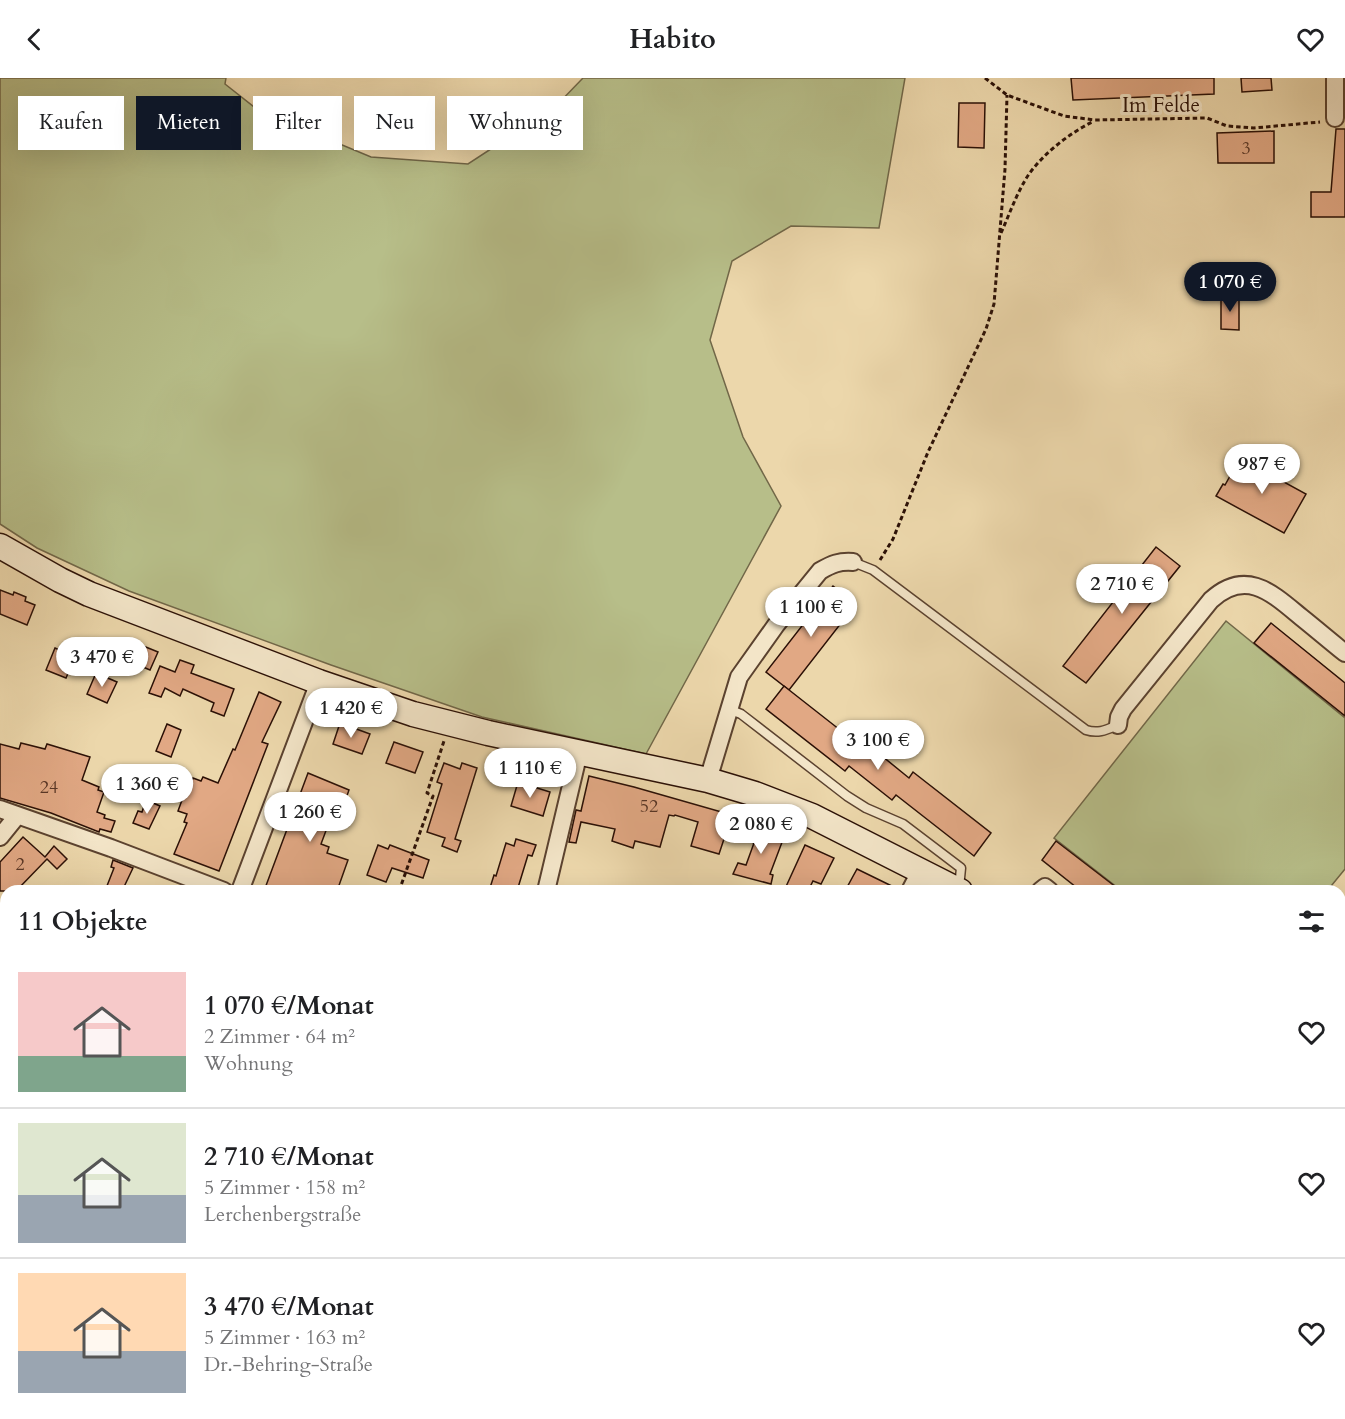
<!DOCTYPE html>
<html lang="de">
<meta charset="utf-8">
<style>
body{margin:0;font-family:Cardo,serif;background:#f2f2f2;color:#202124;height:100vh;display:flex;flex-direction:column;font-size:22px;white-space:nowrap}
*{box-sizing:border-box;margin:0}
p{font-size:20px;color:#757577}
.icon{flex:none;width:33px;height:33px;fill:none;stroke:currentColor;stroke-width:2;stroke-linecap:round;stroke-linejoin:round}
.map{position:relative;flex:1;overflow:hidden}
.sheet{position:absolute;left:0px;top:807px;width:1346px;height:534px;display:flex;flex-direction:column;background:#fff;border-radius:18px 18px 0 0;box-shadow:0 6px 24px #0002}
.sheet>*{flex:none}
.banner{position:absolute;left:18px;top:18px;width:600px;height:54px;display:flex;gap:12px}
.price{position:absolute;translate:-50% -51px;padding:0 14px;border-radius:21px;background:#fff;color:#222;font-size:20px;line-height:39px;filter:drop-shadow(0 2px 3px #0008)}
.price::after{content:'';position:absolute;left:50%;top:36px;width:18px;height:14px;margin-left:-9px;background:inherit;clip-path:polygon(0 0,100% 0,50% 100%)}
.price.selected{background:#111827;color:#fff}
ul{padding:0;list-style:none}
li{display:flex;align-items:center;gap:18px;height:150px;padding:0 18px}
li+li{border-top:2px solid #e0e0e0}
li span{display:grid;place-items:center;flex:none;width:168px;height:120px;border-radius:0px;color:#555}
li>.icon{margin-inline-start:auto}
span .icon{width:72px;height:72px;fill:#fffc;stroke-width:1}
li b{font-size:26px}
h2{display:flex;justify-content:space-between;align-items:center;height:72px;padding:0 18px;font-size:26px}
.pill{padding:0 21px;border-radius:0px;background:#fff;box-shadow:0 6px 24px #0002;font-size:21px;line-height:54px}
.pill.selected{background:#111827;color:#fff}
header{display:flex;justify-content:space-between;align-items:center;height:78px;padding:0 18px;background:#fff;font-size:27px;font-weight:800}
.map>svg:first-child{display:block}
.green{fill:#b7be89;stroke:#716748;stroke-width:1.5}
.building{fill:#e1a884;stroke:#2b1006;stroke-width:1.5}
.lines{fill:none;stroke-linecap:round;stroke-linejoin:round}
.lane-casing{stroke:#5b422f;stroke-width:11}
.street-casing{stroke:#5b422f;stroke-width:20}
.secondary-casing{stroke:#2b1006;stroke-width:27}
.path{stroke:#2b1006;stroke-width:3;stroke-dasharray:4.5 3;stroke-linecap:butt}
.lane{stroke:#f3e5c8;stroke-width:8}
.street{stroke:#f3e5c8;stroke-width:16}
.secondary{stroke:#f3e5c8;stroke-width:24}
.labels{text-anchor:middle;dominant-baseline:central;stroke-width:6;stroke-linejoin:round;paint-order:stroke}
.number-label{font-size:18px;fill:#583626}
.street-label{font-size:21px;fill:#2b1006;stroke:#f3e5c8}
</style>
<header><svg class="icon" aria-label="back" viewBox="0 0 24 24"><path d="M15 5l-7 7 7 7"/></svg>Habito<svg class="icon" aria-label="heart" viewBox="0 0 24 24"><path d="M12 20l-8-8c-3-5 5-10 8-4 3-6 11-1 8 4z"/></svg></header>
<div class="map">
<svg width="1345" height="1341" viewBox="0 0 1345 1341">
<rect width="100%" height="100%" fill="#ecd7ab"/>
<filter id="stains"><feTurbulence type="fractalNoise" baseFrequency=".00333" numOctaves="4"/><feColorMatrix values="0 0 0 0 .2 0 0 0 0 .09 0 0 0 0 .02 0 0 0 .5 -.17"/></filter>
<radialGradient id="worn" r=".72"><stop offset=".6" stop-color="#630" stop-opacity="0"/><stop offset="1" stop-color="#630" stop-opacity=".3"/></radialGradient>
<g class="green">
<path d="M0,0H226L225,6L258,32L371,79L468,86L555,29L583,0H905L879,150L791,148L732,183L710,262L743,359L781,428L646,676L482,639L331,587L129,513L37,470L0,446Z"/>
<path d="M1226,543L1345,640V791L1327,813H1122L1054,760Z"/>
</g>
<g class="building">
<path d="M1071,0H1214V16L1073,22Z"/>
<path d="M1241,0H1271L1272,12L1242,14Z"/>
<path d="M959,25H985L984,70L958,69Z"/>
<path d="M1336,51H1345V139H1311V114H1331Z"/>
<path d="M1274,53V85H1218L1217,55Z"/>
<path d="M1221,219H1239V252L1221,251Z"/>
<path d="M1240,380L1306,416L1284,455L1216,418L1223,406L1225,407Z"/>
<path d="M1156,469L1180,488L1086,605L1063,588Z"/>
<path d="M833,508L856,526L789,612L766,594Z"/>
<path d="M0,512L13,517L14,514L26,519L25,523L35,527L27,547L0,536Z"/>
<path d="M1271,545L1345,605V638L1254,565Z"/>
<path d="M118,561L135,569L136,565L158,574L150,592L112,576Z"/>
<path d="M55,570L75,579L66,600L46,592Z"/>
<path d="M180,582L194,587L191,595L234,611L224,638L211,633L214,625L183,611L180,618L165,610L161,619L149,615L160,588L175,594Z"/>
<path d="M96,595L117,604L107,625L87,616Z"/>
<path d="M784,608L863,670L866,665L909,700L913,694L991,755L974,778L896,717L892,722L849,688L845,693L766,631Z"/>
<path d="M259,614L281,624L262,664L268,666L219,793L174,776L187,745L184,744L187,736L178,733L186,711H189L193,700L201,703L203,699L218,705L233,671L235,672Z"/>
<path d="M340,645L370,656L362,676L333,666Z"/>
<path d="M167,646L181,652L171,679L156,673Z"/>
<path d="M394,664L423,674L415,695L386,685Z"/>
<path d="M21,665L45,671L47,666L90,679L82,702L99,709L98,712L104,714L97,734L105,737L104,740L115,743L111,754L100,751L99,754L51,735L0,720V666L19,671Z"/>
<path d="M444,685L460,691L462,685L477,690L455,761L461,763L457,774L442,768L445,760L427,754L442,706L437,704Z"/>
<path d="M308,695L349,712L344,726L337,723L321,766L329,769L327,775L348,782L337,813H264Z"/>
<path d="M589,698L634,709L732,737L719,776L691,768L698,744L675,737L674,738L669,737L660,769L635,763L633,770L612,763L615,751L581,744L576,765L569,764L576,732L581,733Z"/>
<path d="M518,704L550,714L543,738L511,728Z"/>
<path d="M146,722L160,728L149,751L133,745L138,733L142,734Z"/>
<path d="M752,747L784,759L770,796L773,797L771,806L733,796L738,785L746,787L754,765L746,762Z"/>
<path d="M23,759L45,779L54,768L67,781L57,791L47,781L16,813H0V784Z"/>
<path d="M516,761L536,767L532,778L528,777L517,813H489L494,797L496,798L506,765L514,768Z"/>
<path d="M1056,763L1121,813H1081L1042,782Z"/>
<path d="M378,767L388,771L390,767L429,782L423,800L392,790L386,804L367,797Z"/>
<path d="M805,767L834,780L821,806L813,803L808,813H784Z"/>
<path d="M113,782L133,790L122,813H105L114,790L111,789Z"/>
<path d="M857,791L900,812V813H845Z"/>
</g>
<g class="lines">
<defs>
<g id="lane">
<path d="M853,484L873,492L1086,652C1098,656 1106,652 1118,647"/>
<path d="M728,631L741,636L847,718L866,730L903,746L957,787L961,790L960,800L955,810"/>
<path d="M1340,886L1345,879"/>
<path d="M1340,980L1345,969"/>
<path d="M1340,1223L1345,1227"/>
</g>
<g id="street">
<path d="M1335,40V0"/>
<path d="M1118,647L1119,639L1123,631L1211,522C1246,490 1272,515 1301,539C1316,551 1330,563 1345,575"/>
<path d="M708,702L739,599L776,547L820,493C832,486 839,483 853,484"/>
<path d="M0,731L111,770L224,813"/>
<path d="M0,759L17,738"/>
<path d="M240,813L319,604"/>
<path d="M546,813L579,674"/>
<path d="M910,813L921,792"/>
<path d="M1040,813L1045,809L1050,813"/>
<path d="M1340,1063L1345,1053"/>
<path d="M0,1112L6,1109"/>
<path d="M533,1335L540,1341"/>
<path d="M1229,1335L1237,1341"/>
<path d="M231,1341L230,1340L234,1335"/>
<path d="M574,1341L579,1335"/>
<path d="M1008,1341L1015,1335"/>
</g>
<g id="secondary">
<path d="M0,468L60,502L89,516L319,604L413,636L488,655L708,702L755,716L812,738L960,813"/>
<path d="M1340,1041L1345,1044"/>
</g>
</defs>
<use href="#lane" class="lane-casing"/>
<use href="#street" class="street-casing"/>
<use href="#secondary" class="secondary-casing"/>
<g class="path">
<path d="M985,0L1007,17L1064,38L1095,42L1207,40L1227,48L1254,50L1320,44"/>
<path d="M1001,155C1010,135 1017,114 1029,96C1045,74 1070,55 1094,43"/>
<path d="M880,482L893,461L928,374L986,251L994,226L1005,91L1007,17"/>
<path d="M399,813L433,718L427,715L444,663"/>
<path d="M774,1341L779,1335"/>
</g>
<use href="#lane" class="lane"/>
<use href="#street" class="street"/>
<use href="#secondary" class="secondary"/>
</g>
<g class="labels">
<g class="number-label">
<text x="1246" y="70">3</text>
<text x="49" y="709">24</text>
<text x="649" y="728">52</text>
<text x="20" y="786">2</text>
</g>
<g class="street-label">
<text x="1161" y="27">Im Felde</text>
</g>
</g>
<rect width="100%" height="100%" filter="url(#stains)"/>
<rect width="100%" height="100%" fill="url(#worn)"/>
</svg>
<b class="price selected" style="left:1230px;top:235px">1 070 €</b>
<b class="price" style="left:1262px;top:417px">987 €</b>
<b class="price" style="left:1122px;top:537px">2 710 €</b>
<b class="price" style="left:811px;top:560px">1 100 €</b>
<b class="price" style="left:102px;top:610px">3 470 €</b>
<b class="price" style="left:351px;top:661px">1 420 €</b>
<b class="price" style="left:878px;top:693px">3 100 €</b>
<b class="price" style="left:530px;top:721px">1 110 €</b>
<b class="price" style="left:147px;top:737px">1 360 €</b>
<b class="price" style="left:310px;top:765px">1 260 €</b>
<b class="price" style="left:761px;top:777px">2 080 €</b>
<div class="banner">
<a class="pill">Kaufen</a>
<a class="pill selected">Mieten</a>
<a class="pill">Filter</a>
<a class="pill">Neu</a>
<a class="pill">Wohnung</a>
</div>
<section class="sheet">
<h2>11 Objekte<svg class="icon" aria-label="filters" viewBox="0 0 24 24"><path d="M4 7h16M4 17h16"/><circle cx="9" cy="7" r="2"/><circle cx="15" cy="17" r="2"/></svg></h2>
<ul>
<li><span style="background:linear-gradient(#f6c9c9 70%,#7fa58c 0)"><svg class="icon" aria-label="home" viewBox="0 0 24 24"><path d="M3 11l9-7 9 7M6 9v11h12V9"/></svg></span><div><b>1 070 €/Monat</b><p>2 Zimmer · 64 m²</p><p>Wohnung</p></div><svg class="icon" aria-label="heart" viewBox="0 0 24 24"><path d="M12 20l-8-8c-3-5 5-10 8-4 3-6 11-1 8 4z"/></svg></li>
<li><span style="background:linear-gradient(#dfe7d0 60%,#9aa5b1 0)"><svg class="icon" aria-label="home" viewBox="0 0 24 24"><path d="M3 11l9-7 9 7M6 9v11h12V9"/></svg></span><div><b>2 710 €/Monat</b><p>5 Zimmer · 158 m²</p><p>Lerchenbergstraße</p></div><svg class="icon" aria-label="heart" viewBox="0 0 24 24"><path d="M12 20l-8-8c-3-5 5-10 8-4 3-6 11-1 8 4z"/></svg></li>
<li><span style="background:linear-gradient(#ffd9b3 65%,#9aa5b1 0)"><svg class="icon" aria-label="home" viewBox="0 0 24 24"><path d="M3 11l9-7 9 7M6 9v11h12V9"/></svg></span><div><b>3 470 €/Monat</b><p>5 Zimmer · 163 m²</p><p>Dr.-Behring-Straße</p></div><svg class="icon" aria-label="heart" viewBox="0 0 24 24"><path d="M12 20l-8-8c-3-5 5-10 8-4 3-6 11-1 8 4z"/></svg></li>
</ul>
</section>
</div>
